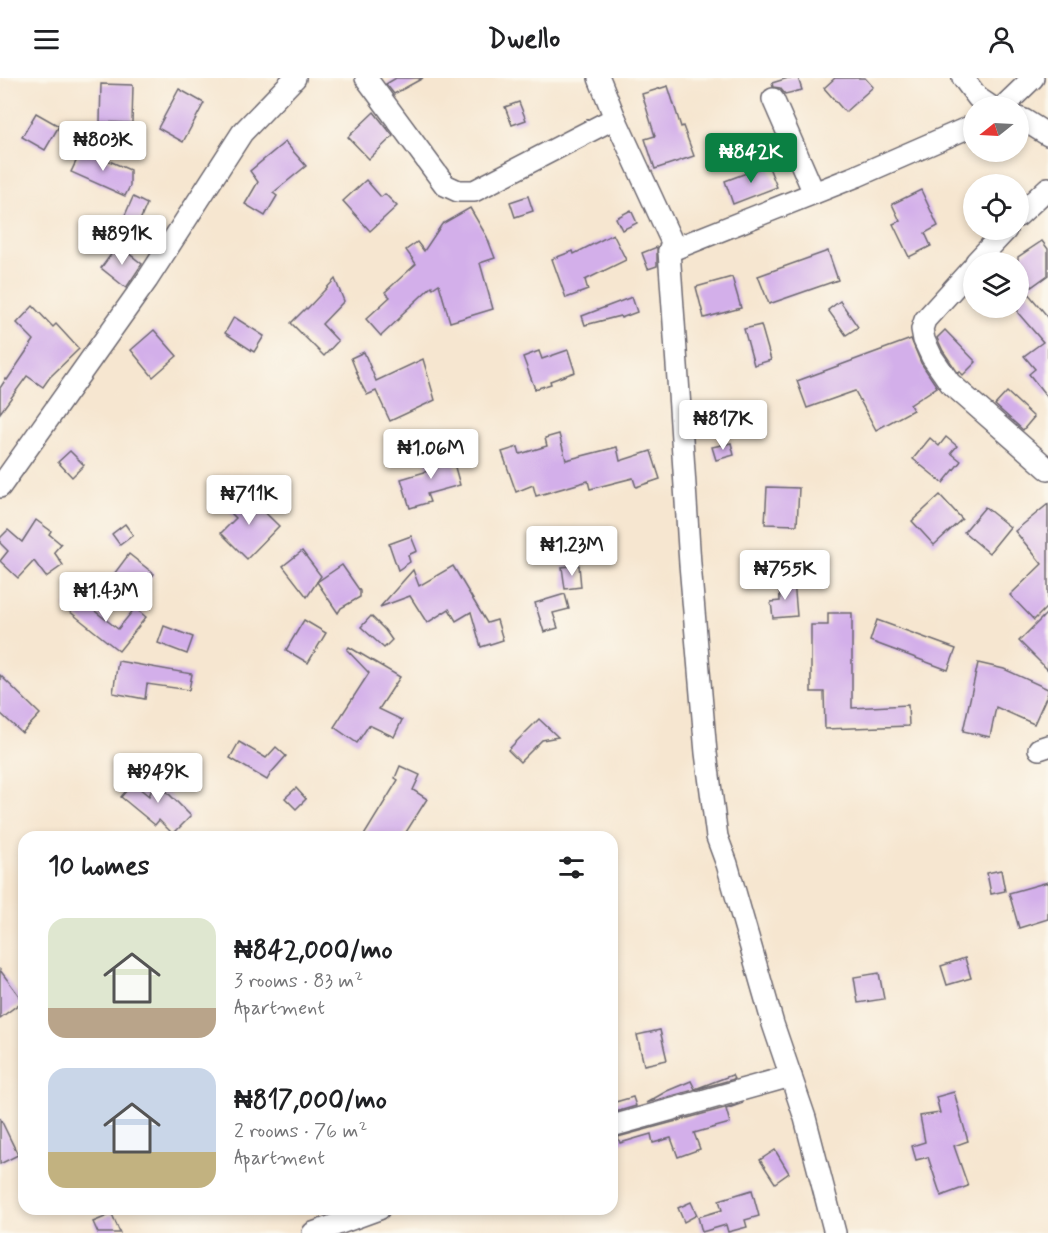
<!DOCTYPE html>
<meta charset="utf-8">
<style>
body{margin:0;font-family:Mynerve,sans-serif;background:#f2f2f2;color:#202124;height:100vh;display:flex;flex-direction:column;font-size:22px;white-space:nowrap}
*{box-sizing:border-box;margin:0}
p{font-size:20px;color:#757577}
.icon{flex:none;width:33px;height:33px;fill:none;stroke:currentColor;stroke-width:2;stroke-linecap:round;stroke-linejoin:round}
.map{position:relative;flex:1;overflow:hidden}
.details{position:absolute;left:18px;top:753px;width:600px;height:384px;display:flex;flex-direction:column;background:#fff;border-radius:18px;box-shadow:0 3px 9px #0003}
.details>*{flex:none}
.needle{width:39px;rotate:252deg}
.tools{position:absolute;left:963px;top:18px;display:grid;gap:12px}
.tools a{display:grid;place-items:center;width:66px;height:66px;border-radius:50%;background:#fff;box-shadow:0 3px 9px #0003;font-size:30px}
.price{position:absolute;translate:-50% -51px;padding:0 14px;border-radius:6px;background:#fff;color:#222;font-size:20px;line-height:39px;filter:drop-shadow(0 2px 3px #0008)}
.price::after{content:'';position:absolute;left:50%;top:36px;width:18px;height:14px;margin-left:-9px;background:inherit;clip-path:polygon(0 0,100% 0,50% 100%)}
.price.on{background:#0b8043;color:#fff}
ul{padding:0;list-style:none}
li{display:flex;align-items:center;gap:18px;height:150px;padding:0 30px}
li span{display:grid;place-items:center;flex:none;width:168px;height:120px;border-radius:18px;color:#555}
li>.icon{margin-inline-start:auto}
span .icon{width:72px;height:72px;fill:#fffc;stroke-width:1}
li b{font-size:26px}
h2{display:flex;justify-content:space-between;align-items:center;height:72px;padding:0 30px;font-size:26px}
header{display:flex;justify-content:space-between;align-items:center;height:78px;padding:0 30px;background:#fff;font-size:27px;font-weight:800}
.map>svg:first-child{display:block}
.building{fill:#d3afea}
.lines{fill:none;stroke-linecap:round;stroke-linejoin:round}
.minor-casing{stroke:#6c676f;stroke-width:24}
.minor{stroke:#fff;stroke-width:21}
</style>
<header><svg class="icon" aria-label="menu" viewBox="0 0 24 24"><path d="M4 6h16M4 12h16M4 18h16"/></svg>Dwello<svg class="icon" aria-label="person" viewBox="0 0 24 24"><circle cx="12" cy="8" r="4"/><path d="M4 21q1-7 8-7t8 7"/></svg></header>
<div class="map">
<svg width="1048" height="1155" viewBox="0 0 1048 1155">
<rect width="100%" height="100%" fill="#fbf7ec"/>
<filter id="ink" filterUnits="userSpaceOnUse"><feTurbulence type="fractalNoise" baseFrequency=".0167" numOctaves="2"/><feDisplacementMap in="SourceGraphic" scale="12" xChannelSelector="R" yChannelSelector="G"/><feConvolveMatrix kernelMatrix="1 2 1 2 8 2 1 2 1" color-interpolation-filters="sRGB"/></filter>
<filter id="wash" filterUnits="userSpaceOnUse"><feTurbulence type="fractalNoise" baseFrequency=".008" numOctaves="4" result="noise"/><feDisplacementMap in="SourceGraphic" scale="24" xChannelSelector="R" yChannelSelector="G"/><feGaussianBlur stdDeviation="1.35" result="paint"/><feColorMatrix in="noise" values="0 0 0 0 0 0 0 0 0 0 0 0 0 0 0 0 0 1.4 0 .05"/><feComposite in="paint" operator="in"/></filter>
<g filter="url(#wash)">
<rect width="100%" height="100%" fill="#f6e6d0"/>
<g id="blocks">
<g class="building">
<path d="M396,0H423L394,16L386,6Z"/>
<path d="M788,0H798L802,12L785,16L780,10L773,9L772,5Z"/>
<path d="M835,0H865L873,9L845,34L824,10Z"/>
<path d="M101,6L133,7L132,45L100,44Z"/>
<path d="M668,8L681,49L683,48L694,78L655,91L645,61L655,58L642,16Z"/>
<path d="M179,11L204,25L183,64L158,50Z"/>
<path d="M519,24L526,42L512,47L505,29Z"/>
<path d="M374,34L393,58L369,81L348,59Z"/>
<path d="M36,35L59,48L45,72L22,59Z"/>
<path d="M285,64L306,88L273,115L277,118L265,138L245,126L258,104L250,93Z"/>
<path d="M82,71L130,92V108L125,118L71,94Z"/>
<path d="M768,87L777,109L733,126L725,103Z"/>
<path d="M366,102L381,119L385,116L397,128L370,153L343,123Z"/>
<path d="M921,112L938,148L925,155L931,168L909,179L893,146L900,143L892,126Z"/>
<path d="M528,118L533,133L515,139L510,124Z"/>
<path d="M133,119L147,126L129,168L114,162Z"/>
<path d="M470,130L487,159L495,180L480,185L493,231L450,244L439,206L433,210L432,208L401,237L402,238L381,258L366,241L390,219L385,214L416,186L406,172L417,164L424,173L442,146Z"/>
<path d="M631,132L637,145L622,152L616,140Z"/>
<path d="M613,156L626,182L585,202L588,212L566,220L552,181L573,173L574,176Z"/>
<path d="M1042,163L1048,171V197L1026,213L1048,239V320L1029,296L1035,291L1024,278L1043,264L1018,235V179Z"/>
<path d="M118,167L142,186L126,210L101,190Z"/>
<path d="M657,169V188L648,191L642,175Z"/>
<path d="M828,173L838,202L769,226L758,198Z"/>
<path d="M732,199L741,230L704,240L696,209Z"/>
<path d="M335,201L344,223L322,246L338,263L324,278L291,245L306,230L307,231Z"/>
<path d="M632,219L637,234L621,240L620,238L585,247L582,238Z"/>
<path d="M840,223L858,249L846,257L828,232Z"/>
<path d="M33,228L53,249L56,246L79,271L50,299L43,309L27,298L0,335V310L6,301L7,302L34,262L17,245Z"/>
<path d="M234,239L264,258L254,274L225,255Z"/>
<path d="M761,247L771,282L754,287L744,251Z"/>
<path d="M154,252L177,278L153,299L131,272Z"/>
<path d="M945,252L976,284L963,297L960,294L958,295L943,273L937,260Z"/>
<path d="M911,261L921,285L937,309L910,327L913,332L876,352L855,313L807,330L797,303Z"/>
<path d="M568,272L575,294L550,303L551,306L535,311L523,279L539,273L542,281Z"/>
<path d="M364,274L376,303L423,281L435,322L390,343L376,313L367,317L358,300H359L351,280Z"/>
<path d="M1007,314L1034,339L1023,352L995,327Z"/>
<path d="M559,356L566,382L617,369L620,383L651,373L660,401L636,409L633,400L590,411L588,403L536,418L533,407L516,414L502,374L518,369L520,376L547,368L545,360Z"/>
<path d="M946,359L957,368L951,375L961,383L943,405L913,381L930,360L939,368Z"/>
<path d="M731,365L734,377L716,382L712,369Z"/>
<path d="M70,373L84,387L72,399L58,384Z"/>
<path d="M451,375L460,407L427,416L430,424L410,430L401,401L428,393L425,383Z"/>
<path d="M767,409L799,410L797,447L765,446Z"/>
<path d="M245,415L279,448L247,481L221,455L236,440L228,432Z"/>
<path d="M940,417L962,441L934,467L912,443Z"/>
<path d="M1048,426V528L1034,542L1010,517L1042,486L1015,453Z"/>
<path d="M985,429L1010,449L989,475L964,454Z"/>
<path d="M36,442L51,453L49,456L61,466L54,474L63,487L46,499L34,483L18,500L0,483L8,473L0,465V460L8,452L22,464Z"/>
<path d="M125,446L133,457L120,467L112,456Z"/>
<path d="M411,458L417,473L408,477L410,484L398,492L389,466Z"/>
<path d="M302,473L321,498L307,519L283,488Z"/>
<path d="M129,476L154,496L140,515L114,496Z"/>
<path d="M342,487L360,513V519L341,530L338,535L317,504Z"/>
<path d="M579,487L581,509L565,511L562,489Z"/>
<path d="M453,488L487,545L497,542L503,562L481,569L471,534L456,543L449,531L427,545L410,518L380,529L413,492L419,508Z"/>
<path d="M794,503L797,538L773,540L771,524L780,523L779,504Z"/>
<path d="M565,516L569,531L553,535L558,550L544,554L535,525Z"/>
<path d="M74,517L118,551L135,530L146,539L119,573L64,529Z"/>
<path d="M1048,534V592L1019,563Z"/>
<path d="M828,535H852V630L908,627L909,648L825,651L824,614H811V547H828Z"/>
<path d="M371,538L385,552L392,562L384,570L361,549Z"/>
<path d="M304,542L326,555L308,585L286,572Z"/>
<path d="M877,542L956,571L948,592L870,563Z"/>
<path d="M164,548L193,559L187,576L158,565Z"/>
<path d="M349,569L400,599L379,631L402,642L394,659L369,647L357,665L334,649L369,595L347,572Z"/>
<path d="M118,583L192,596L189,612L147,606L145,621L113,615Z"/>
<path d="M978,585L1004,591L1048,611V615L1034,646L996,629L990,659L963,653Z"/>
<path d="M0,597L40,636L22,655L0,635Z"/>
<path d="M539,641L558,659L542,662L520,684L508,672Z"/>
<path d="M239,664L266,680L276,669L286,678L271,695L267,702L230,680Z"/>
<path d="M400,688L420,697L413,712L427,721L403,759H363L398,702L395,700Z"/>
<path d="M160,693L172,699L166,713L191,738L173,756L159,742L155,747L121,719L133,705L149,718Z"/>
<path d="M296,710L306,721L296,731L285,720Z"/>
<path d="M1001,792L1005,813L991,816L987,795Z"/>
<path d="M1048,804V841L1019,850L1009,815Z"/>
<path d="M965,880L971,900L947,907L941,888Z"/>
<path d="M0,892L23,923L0,940Z"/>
<path d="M879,895L884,921L858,925L854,899Z"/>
<path d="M660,952L667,982L644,987L637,957Z"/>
<path d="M732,997L734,1001L646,1025L667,1013L691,1003L695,1011Z"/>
<path d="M954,1014L968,1063L954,1068L968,1108L941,1118L928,1079L916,1082L912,1068L925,1064L920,1038L940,1035L936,1019Z"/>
<path d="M633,1019L636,1028L612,1035V1025Z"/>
<path d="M743,1025L726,1031L730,1045L694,1055L700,1071L678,1079L671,1060L653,1065L651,1056L620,1065L618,1059Z"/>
<path d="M0,1040L18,1077L0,1086Z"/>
<path d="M775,1072L789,1095L775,1105L760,1082Z"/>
<path d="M752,1112L759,1138L745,1142L747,1149L728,1154L726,1147L702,1154L698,1139L722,1132L719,1122Z"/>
<path d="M691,1124L697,1137L684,1144L678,1130Z"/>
<path d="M112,1136L120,1155H98L93,1144Z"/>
</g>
</g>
</g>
<g filter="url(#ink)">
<use href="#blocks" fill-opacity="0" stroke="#6c676f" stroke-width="1.5"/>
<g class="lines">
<defs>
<g id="minor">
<path d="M366,0L445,107L458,113H474L615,40"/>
<path d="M599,0L615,40L672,164L669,173L680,330L690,486L706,675L717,759L727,786L773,946L805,1040L835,1155"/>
<path d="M963,0L978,20L990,28"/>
<path d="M773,21L814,115"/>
<path d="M1004,28L1033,0"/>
<path d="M1018,40L1024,42L1048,57"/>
<path d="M1018,138L1048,110"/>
<path d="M669,173L857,98L974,47"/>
<path d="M976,184L1006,152"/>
<path d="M974,188L925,242L922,251L924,262L932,279L950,305L1048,391"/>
<path d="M0,409L147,202L242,55L295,0"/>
<path d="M1039,671L1048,668"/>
<path d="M612,1048L791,998"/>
<path d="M313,1155L379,1131"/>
</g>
</defs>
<use href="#minor" class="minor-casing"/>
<use href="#minor" class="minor"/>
</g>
</g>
</svg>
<div class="tools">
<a><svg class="needle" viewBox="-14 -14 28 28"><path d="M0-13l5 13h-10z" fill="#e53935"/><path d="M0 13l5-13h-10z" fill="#757577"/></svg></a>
<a><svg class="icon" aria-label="locate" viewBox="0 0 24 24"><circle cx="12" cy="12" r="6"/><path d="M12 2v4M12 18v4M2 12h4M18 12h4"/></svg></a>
<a><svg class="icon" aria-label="layers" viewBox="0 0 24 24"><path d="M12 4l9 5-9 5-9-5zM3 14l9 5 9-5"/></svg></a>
</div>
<b class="price" style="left:103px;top:94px">₦803K</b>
<b class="price on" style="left:751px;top:106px">₦842K</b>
<b class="price" style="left:122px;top:188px">₦891K</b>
<b class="price" style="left:723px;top:373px">₦817K</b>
<b class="price" style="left:431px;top:402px">₦1.06M</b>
<b class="price" style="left:249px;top:448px">₦711K</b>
<b class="price" style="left:572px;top:499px">₦1.23M</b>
<b class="price" style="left:785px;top:523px">₦755K</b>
<b class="price" style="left:106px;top:545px">₦1.43M</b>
<b class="price" style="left:158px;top:726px">₦949K</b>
<section class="details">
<h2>10 homes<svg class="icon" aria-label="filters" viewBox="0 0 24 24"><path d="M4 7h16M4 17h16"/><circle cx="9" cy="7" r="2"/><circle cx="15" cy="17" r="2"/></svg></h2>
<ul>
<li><span style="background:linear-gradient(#dfe7d0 75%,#b9a48a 0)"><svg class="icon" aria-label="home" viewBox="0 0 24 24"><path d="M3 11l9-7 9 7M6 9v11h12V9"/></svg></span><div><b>₦842,000/mo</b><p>3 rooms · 83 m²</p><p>Apartment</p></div></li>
<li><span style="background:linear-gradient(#c9d6e8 70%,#c2b280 0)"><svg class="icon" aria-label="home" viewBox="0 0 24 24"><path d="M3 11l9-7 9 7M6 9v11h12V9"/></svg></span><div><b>₦817,000/mo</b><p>2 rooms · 76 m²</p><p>Apartment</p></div></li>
</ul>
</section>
</div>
